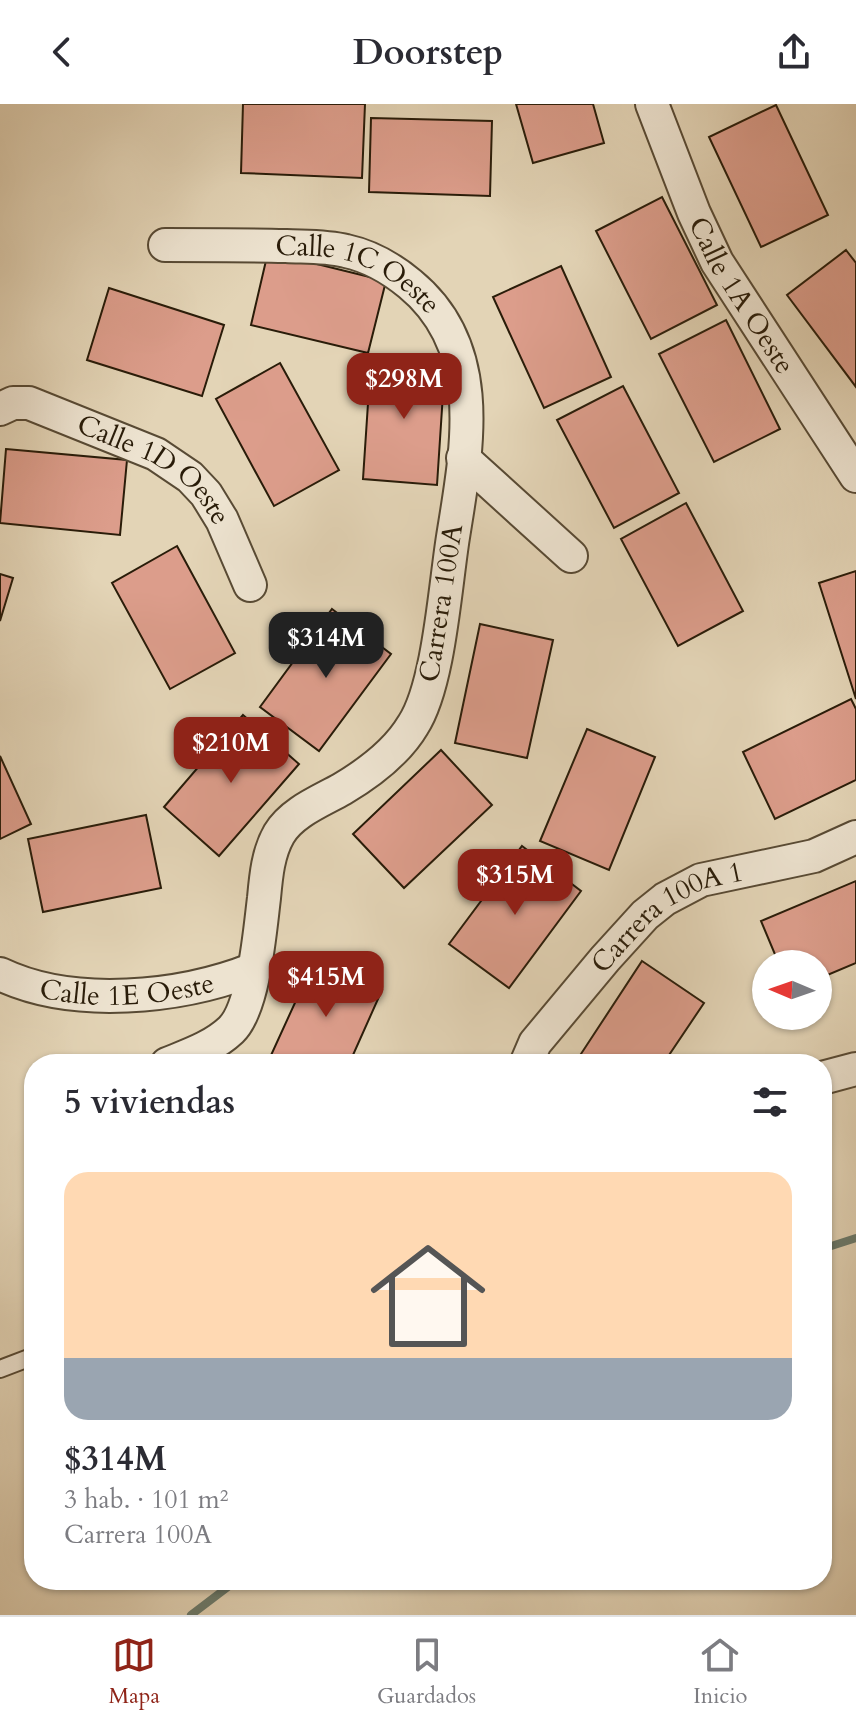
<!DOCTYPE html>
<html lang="es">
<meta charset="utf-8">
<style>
body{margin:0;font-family:Cardo,serif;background:#f2f2f3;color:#2b2b33;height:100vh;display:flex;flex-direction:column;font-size:30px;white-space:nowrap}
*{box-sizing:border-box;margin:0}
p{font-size:26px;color:#7c7c81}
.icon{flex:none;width:44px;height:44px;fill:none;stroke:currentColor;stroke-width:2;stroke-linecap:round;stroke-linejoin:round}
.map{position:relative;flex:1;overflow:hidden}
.side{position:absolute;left:24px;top:950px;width:808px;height:536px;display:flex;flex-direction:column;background:#fff;border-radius:32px;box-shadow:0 2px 6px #0004}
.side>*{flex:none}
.needle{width:52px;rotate:272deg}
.tools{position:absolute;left:752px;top:846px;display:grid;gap:16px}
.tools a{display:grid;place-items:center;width:80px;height:80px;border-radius:50%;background:#fff;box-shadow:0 2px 6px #0004;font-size:40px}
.price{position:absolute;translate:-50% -68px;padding:0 18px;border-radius:16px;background:#8f2418;color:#fff;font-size:26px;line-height:52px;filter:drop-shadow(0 2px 4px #0008)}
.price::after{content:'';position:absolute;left:50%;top:48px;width:24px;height:18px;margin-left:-12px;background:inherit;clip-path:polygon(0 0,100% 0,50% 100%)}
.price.selected{background:#222;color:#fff}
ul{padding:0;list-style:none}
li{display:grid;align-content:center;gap:16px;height:424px;padding:0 40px}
li span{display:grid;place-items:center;height:248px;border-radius:24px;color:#555}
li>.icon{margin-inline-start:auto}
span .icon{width:144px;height:144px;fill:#fffc;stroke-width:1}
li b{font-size:34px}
h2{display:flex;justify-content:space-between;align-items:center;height:96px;padding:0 40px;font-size:34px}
header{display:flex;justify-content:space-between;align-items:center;height:104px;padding:0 40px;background:#fff;font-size:36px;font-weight:800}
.tabs{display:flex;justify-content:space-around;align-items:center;height:112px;border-top:2px solid #e1e1e2;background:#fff;font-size:22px;color:#7c7c81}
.tabs a{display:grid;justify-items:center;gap:4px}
.tabs .selected{color:#8f2418}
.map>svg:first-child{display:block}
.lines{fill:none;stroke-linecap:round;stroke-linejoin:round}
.stream{stroke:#6a7a6c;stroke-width:8}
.building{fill:#dc9d8b;stroke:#291c09;stroke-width:2}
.lane-casing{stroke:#584a34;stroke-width:20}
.street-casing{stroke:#584a34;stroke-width:36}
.lane{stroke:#ede3d0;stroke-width:16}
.street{stroke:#ede3d0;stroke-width:32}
.labels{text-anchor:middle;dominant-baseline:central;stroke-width:6;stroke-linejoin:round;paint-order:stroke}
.street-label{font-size:28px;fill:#291c09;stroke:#ede3d0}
</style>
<header><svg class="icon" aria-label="back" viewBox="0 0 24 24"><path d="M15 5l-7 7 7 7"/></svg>Doorstep<svg class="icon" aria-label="share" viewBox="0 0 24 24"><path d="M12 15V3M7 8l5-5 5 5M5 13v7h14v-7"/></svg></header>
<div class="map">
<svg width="856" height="1511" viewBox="0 0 856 1511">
<rect width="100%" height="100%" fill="#e3d4b6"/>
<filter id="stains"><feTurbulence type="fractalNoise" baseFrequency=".0025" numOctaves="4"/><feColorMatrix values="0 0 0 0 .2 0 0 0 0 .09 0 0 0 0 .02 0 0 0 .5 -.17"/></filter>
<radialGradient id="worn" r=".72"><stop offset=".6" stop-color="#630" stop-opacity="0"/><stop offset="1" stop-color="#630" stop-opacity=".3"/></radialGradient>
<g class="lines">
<g class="stream">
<path d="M822,1145L856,1134"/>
<path d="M191,1511L237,1476"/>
</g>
</g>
<g class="building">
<path d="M243,0H365L362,74L241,69Z"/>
<path d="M516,0H593L604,39L533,59Z"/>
<path d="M776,1L828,111L761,143L709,33Z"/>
<path d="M371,14L492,17L490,92L369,88Z"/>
<path d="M662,93L717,201L651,235L596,127Z"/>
<path d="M846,146L856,159V283L787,191Z"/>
<path d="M268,148L386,177L368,249L251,221Z"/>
<path d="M561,162L611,273L544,304L493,193Z"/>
<path d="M109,184L224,221L202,292L87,256Z"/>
<path d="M726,216L780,325L714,358L659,250Z"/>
<path d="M371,254L445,259L437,381L363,375Z"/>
<path d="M280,259L339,366L274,402L216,295Z"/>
<path d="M623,282L679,389L614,424L557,316Z"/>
<path d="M6,345L127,356L120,431L0,419Z"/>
<path d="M686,399L743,507L678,542L621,435Z"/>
<path d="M177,442L235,549L170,585L112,479Z"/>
<path d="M856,467V595L819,479Z"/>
<path d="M0,470L13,474L0,517Z"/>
<path d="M332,505L391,550L319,647L260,603Z"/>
<path d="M480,520L553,536L527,654L455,639Z"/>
<path d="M851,595L856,605V676L775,715L743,648Z"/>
<path d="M243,611L299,660L219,752L164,703Z"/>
<path d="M587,625L655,653L609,766L540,737Z"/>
<path d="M441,646L492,701L404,784L353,730Z"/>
<path d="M0,652L31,720L0,735Z"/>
<path d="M146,711L161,784L43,808L28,735Z"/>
<path d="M522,742L581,787L509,884L449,840Z"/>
<path d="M856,777V859L818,875V860H779L761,817Z"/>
<path d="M315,855L382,886L349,960H267Z"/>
<path d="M642,857L704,899L663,960H577L575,959Z"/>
</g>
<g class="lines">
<defs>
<path id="lane" d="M0,1265L34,1252"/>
<g id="street">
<path id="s1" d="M652,0L694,109L717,158L856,372"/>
<path id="s2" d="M165,141C205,141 246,141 286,142C306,143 326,142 346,147C369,152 392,165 410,180C488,244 467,345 453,433C445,483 439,581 413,621C397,648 369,669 342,685C321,697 292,708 279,730C268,749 266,772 264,794C260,826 254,904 231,926C213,943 189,951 167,960"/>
<path id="s3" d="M0,305L13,299H29L156,350L190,373L206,390L222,416L250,481"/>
<path d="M463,354L571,452"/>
<path id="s4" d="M0,870C73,905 181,894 254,865"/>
<path id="s5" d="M526,960L535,939L605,855L645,811L665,795L701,776L814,752L856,733"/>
<path d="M822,974L856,965"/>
</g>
</defs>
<use href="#lane" class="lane-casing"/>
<use href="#street" class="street-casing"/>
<use href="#lane" class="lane"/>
<use href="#street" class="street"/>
</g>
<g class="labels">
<g class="street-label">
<text stroke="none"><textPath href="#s2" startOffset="200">Calle 1C Oeste</textPath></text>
<text stroke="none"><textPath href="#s1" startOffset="212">Calle 1A Oeste</textPath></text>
<text stroke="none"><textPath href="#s3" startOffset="174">Calle 1D Oeste</textPath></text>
<text transform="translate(441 499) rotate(-81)">Carrera 100A</text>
<text stroke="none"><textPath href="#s5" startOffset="210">Carrera 100A 1</textPath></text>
<text stroke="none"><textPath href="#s4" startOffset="130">Calle 1E Oeste</textPath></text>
</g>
</g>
<rect width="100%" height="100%" filter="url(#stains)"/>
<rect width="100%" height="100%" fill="url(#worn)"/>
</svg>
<div class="tools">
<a><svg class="needle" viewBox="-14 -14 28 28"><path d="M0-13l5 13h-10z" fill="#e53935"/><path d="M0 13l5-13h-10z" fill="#7c7c81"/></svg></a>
</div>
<b class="price" style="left:404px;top:317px">$298M</b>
<b class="price selected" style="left:326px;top:576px">$314M</b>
<b class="price" style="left:231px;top:681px">$210M</b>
<b class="price" style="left:515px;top:813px">$315M</b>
<b class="price" style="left:326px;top:915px">$415M</b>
<section class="side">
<h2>5 viviendas<svg class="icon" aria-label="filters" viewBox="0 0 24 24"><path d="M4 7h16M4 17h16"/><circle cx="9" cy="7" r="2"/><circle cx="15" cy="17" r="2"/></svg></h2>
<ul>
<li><span style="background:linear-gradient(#ffd9b3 75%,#9aa5b1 0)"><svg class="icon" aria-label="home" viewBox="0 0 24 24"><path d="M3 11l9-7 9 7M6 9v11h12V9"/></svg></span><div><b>$314M</b><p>3 hab. · 101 m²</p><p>Carrera 100A</p></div></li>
</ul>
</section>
</div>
<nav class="tabs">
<a class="selected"><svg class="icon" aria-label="map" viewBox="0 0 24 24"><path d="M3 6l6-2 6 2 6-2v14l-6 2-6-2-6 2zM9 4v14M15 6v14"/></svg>Mapa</a>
<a><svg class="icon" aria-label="saved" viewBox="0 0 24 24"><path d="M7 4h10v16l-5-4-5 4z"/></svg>Guardados</a>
<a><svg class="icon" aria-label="home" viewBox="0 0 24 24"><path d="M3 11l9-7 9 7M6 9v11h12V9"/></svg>Inicio</a>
</nav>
